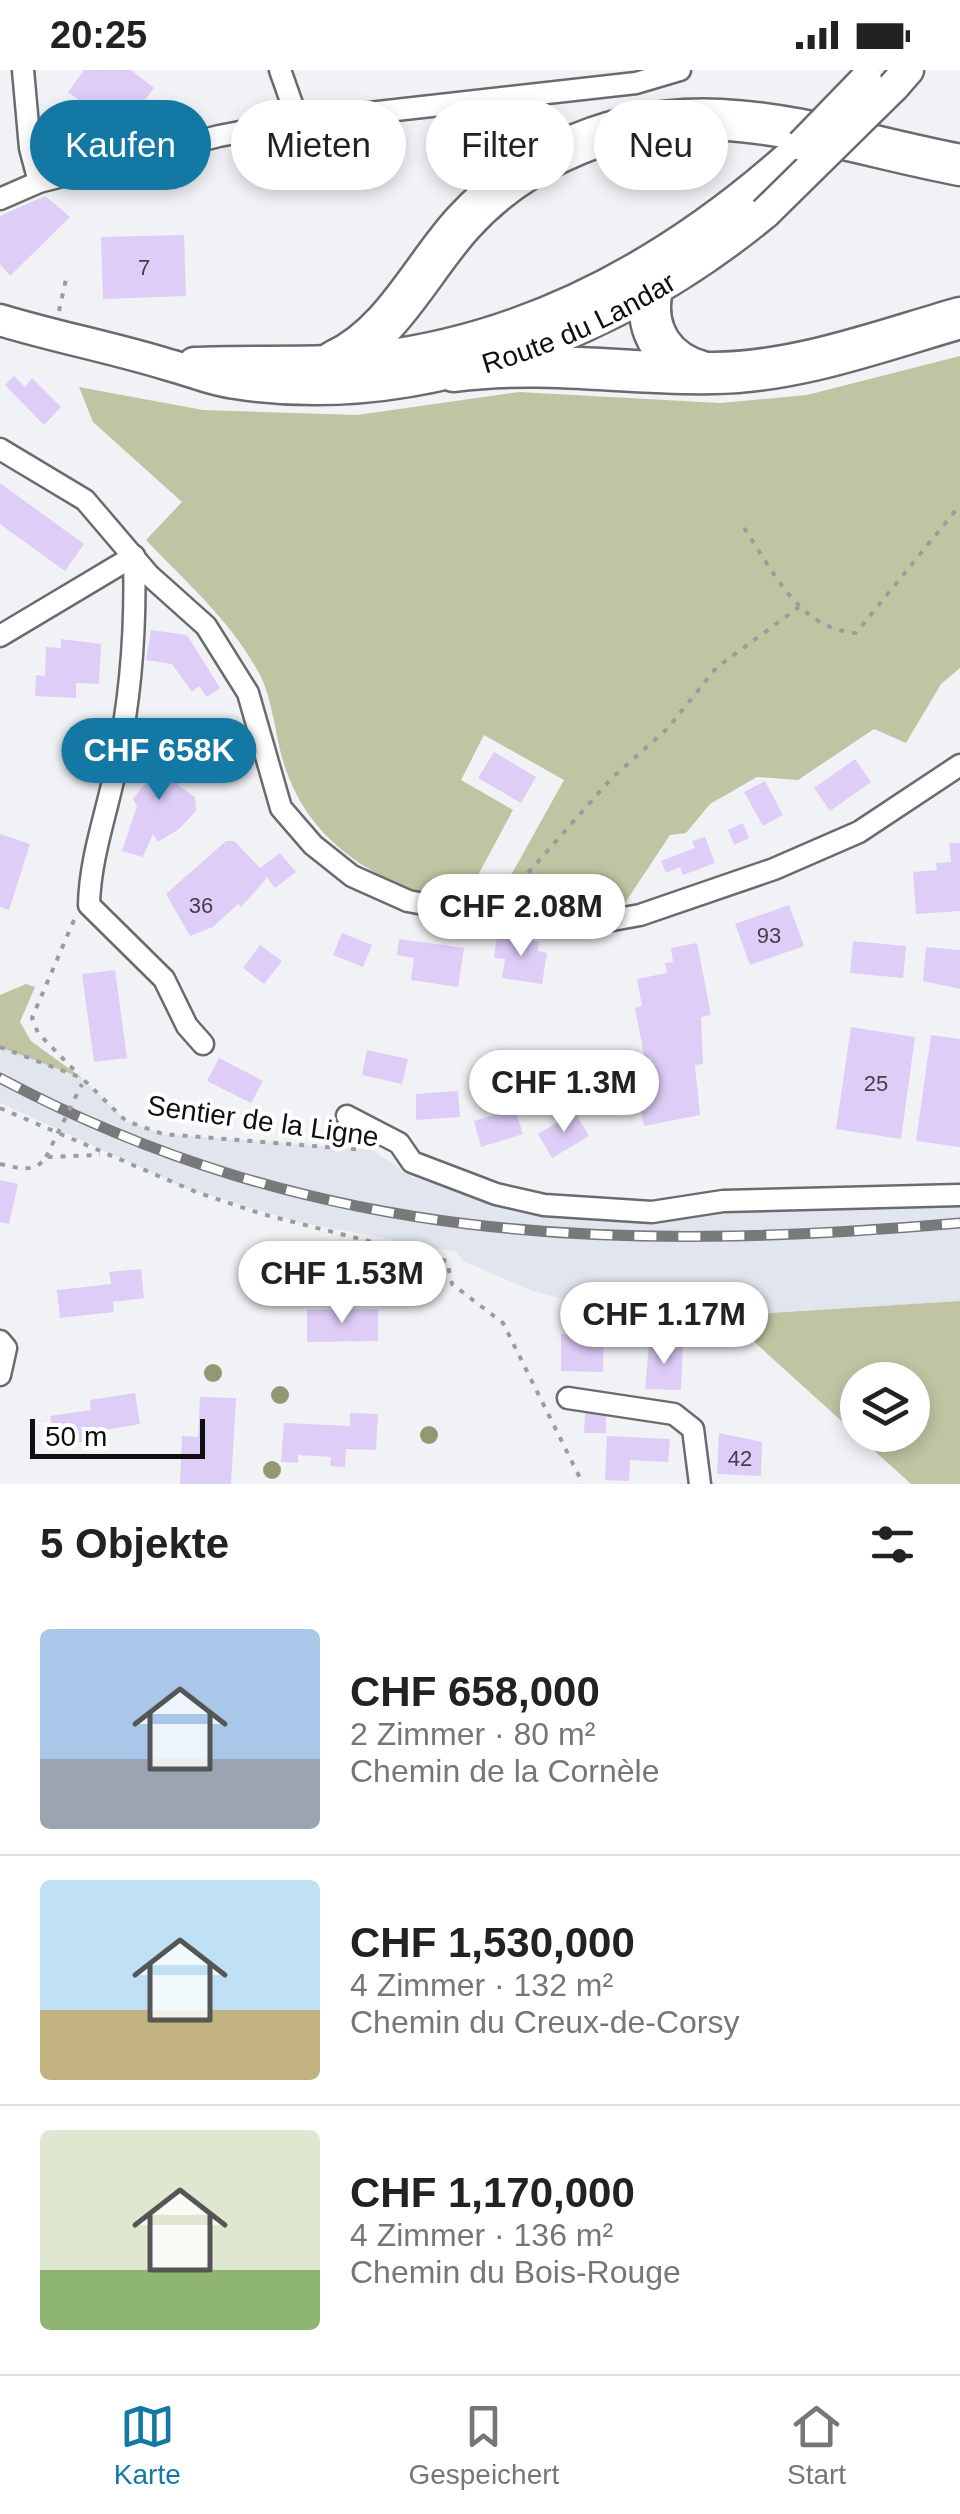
<!DOCTYPE html>
<html lang="de">
<meta charset="utf-8">
<style>
body{margin:0;font-family:Helvetica,sans-serif;background:#f6f6f6;color:#222;height:100vh;display:flex;flex-direction:column;font-size:38px;white-space:nowrap}
*{box-sizing:border-box;margin:0}
p{font-size:32px;color:#767676}
.icon{flex:none;width:55px;height:55px;fill:none;stroke:currentColor;stroke-width:2;stroke-linecap:round;stroke-linejoin:round}
.map{position:relative;height:1414px;overflow:hidden}
.details{display:flex;flex-direction:column;background:#fff;flex:1}
.details>*{flex:none}
.top-card{position:absolute;left:30px;top:30px;width:900px;height:90px;display:flex;gap:20px}
.tools{position:absolute;left:840px;top:1292px;display:grid;gap:20px}
.tools a{display:grid;place-items:center;width:90px;height:90px;border-radius:50%;background:#fff;box-shadow:0 5px 15px #0003;font-size:50px}
.scale{position:absolute;left:30px;bottom:25px;width:175px;box-sizing:border-box;padding-left:10px;border:5px solid #0e0f10;border-top:0;font-size:28px;line-height:35px;white-space:nowrap;color:#0e0f10;-webkit-text-stroke:8px #fff;paint-order:stroke}
.price{position:absolute;translate:-50% -85px;padding:0 22px;border-radius:35px;background:#fff;color:#222;font-size:32px;line-height:65px;filter:drop-shadow(0 2px 5px #0008)}
.price::after{content:'';position:absolute;left:50%;top:60px;width:30px;height:22px;margin-left:-15px;background:inherit;clip-path:polygon(0 0,100% 0,50% 100%)}
.price.active{background:#1379a4;color:#fff}
ul{padding:0;list-style:none}
li{display:flex;align-items:center;gap:30px;height:250px;padding:0 40px}
li+li{border-top:2px solid #e0e0e0}
li span{display:grid;place-items:center;flex:none;width:280px;height:200px;border-radius:10px;color:#555}
li>.icon{margin-inline-start:auto}
span .icon{width:120px;height:120px;fill:#fffc;stroke-width:1}
li b{font-size:42px}
h2{display:flex;justify-content:space-between;align-items:center;height:120px;padding:0 40px;font-size:42px}
.tag{padding:0 35px;border-radius:45px;background:#fff;box-shadow:0 5px 15px #0003;font-size:35px;line-height:90px}
.tag.active{background:#1379a4;color:#fff}
.status{display:flex;justify-content:space-between;align-items:center;height:70px;padding:0 50px;background:#fff;direction:ltr}
.status svg{height:28px;fill:currentColor}
.tabs{display:flex;justify-content:space-around;align-items:center;height:140px;border-top:2px solid #e0e0e0;background:#fff;font-size:28px;color:#767676}
.tabs a{display:grid;justify-items:center;gap:5px}
.tabs .active{color:#1379a4}
.map>svg:first-child{display:block}
.built{fill:#e1e5ee}
.green{fill:#c1c4a2;fill-rule:evenodd}
.building{fill:#decdf7}
.lines{fill:none;stroke-linecap:round;stroke-linejoin:round}
.minor-casing{stroke:#6a6b6d;stroke-width:25}
.secondary-casing{stroke:#6a6b6d;stroke-width:35}
.motorway-casing{stroke:#6a6b6d;stroke-width:45}
.path{stroke:#9b9c9e;stroke-width:4;stroke-dasharray:5 8;stroke-linecap:butt}
.minor{stroke:#fff;stroke-width:20}
.secondary{stroke:#fff;stroke-width:30}
.motorway{stroke:#fff;stroke-width:40}
.rail-casing{stroke:#78797b;stroke-width:11}
.rail{stroke:#fff;stroke-width:8;stroke-dasharray:22;stroke-linecap:butt}
.secondary-bridge-casing{stroke:#6a6b6d;stroke-width:35;stroke-linecap:butt}
.path-bridge{stroke:#9b9c9e;stroke-width:4;stroke-dasharray:5 8;stroke-linecap:butt}
.secondary-bridge{stroke:#fff;stroke-width:30}
.tree{fill:#959772}
.labels{text-anchor:middle;dominant-baseline:central;stroke-width:8;stroke-linejoin:round;paint-order:stroke}
.number-label{font-size:22px;fill:#423e4a}
.street-label{font-size:28px;fill:#0e0f10;stroke:#fff}
</style>
<div class="status"><b>20:25</b><svg viewBox="0 0 49 12"><path d="M0 12V9h3v3zM5 12V6h3v6zM10 12V3h3v9zM15 12V0h3v12zM26 1h20v11H26zM47 4h2v5h-2z"/></svg></div>
<div class="map">
<svg width="960" height="1414" viewBox="0 0 960 1414">
<rect width="100%" height="100%" fill="#f1f2f5"/>
<path class="built" d="M0,977L82,1008L126,1051L163,1064L373,1080L412,1107L560,1149L607,1150L652,1142L960,1125V1231L704,1247L600,1239L533,1221L463,1191L457,1182L298,1152L186,1118L0,1033Z"/>
<g class="green">
<path d="M960,286V598L941,614L906,673L874,659L798,710L757,707L710,734L686,763L670,765L625,833L627,840L587,844L491,841L564,710L484,665L461,710L513,740L462,835C383,816 310,777 284,694C275,665 273,631 260,605C233,553 186,512 146,470L182,432L93,352L79,317L203,340L357,345L519,322L720,333L807,325Z"/>
<path d="M26,914L35,917L20,952L31,971L82,1008L0,977V925Z"/>
<path d="M960,1231V1414H911L740,1259L704,1247ZM858,1310H912V1365H858Z"/>
</g>
<g class="building">
<path d="M84,0H131L154,18L121,62L68,22Z"/>
<path d="M45,126L70,147L10,206L0,194V146Z"/>
<path d="M184,165L186,226L103,229L101,167Z"/>
<path d="M14,306L25,317L32,308L61,337L44,355L5,315Z"/>
<path d="M0,413L84,474L65,501L0,454Z"/>
<path d="M151,560L187,565L220,618L207,627L199,616L192,622L172,594L146,590Z"/>
<path d="M61,569L101,574L99,614L76,613V628L35,626L36,605L45,606L46,577L61,578Z"/>
<path d="M162,677L165,685L184,697L178,715L195,727L196,741L179,759L158,772L153,764L143,787L122,781L137,736L133,729L148,710L142,681Z"/>
<path d="M494,682L536,707L521,733L478,708Z"/>
<path d="M855,689L871,712L830,741L814,718Z"/>
<path d="M765,711L783,745L763,756L744,722Z"/>
<path d="M743,753L749,768L734,775L728,760Z"/>
<path d="M0,764L30,774L9,840L0,837Z"/>
<path d="M705,767L715,793L683,805L680,797L666,803L661,791L695,778L692,771Z"/>
<path d="M226,771H234L260,798L280,783L296,802L275,818L265,805L266,809L241,837L238,834L213,857L190,866L166,824Z"/>
<path d="M949,773H960V841L916,844L913,802L937,800L936,793L951,792Z"/>
<path d="M789,835L804,876L750,895L735,854Z"/>
<path d="M342,863L372,875L363,897L333,885Z"/>
<path d="M497,865L539,872L538,881L547,883L542,914L502,908L505,889L494,888Z"/>
<path d="M399,869L464,878L458,917L411,910L414,888L397,885Z"/>
<path d="M853,871L906,876L903,908L850,903Z"/>
<path d="M697,873L711,945L701,947L703,994L695,995L700,1045L644,1056L638,1023L651,1021L635,938L642,936L637,909L667,903L665,893L673,892L671,878Z"/>
<path d="M260,875L282,891L264,914L243,898Z"/>
<path d="M926,877L960,880V919L923,911Z"/>
<path d="M115,900L127,988L94,992L82,904Z"/>
<path d="M851,957L915,967L901,1069L836,1059Z"/>
<path d="M931,965L960,969V1077L916,1071Z"/>
<path d="M367,980L408,989L402,1014L362,1005Z"/>
<path d="M219,988L263,1011L251,1033L207,1011Z"/>
<path d="M458,1021L460,1047L416,1050V1024Z"/>
<path d="M515,1039L523,1064L481,1077L474,1051Z"/>
<path d="M575,1042L589,1066L552,1088L538,1064Z"/>
<path d="M0,1110L18,1114L9,1154L0,1152Z"/>
<path d="M141,1199L144,1228L113,1232L114,1242L60,1248L57,1220L111,1214L109,1202Z"/>
<path d="M378,1239V1271L307,1272V1240Z"/>
<path d="M561,1264L604,1265L603,1302L561,1301Z"/>
<path d="M649,1274L683,1275L681,1320L645,1319Z"/>
<path d="M135,1323L140,1354L93,1362L95,1370L55,1376L50,1346L91,1340L90,1330Z"/>
<path d="M200,1327L236,1328L231,1414H180L182,1366L198,1367Z"/>
<path d="M585,1342H606V1363H584Z"/>
<path d="M350,1343L378,1344L376,1380L346,1379L345,1397L330,1396L331,1387L298,1385V1393L281,1392L284,1353L350,1356Z"/>
<path d="M719,1363L762,1372L761,1406L717,1404Z"/>
<path d="M607,1366L670,1369L668,1392L630,1390L629,1411L605,1410Z"/>
</g>
<g class="lines">
<defs>
<g id="minor">
<path d="M23,0L30,78L39,112"/>
<path d="M280,0L298,51"/>
<path d="M0,129L39,112L219,66L298,51L636,13L680,0"/>
<path d="M0,379L85,430L149,505L206,556L248,623L281,738L313,775L352,806L408,831L537,855L590,854L640,845L774,799L859,762L960,695"/>
<path d="M134,486C136,553 131,626 117,692C108,740 90,786 89,835L164,909L187,956L203,974"/>
<path d="M0,566L134,486"/>
<path d="M347,1046L399,1073L412,1092L496,1124L544,1135L652,1142L723,1131L960,1125"/>
<path d="M0,1271L6,1278L0,1305"/>
<path d="M568,1328L674,1344L693,1359L700,1414"/>
</g>
<g id="secondary">
<path d="M894,16L908,0"/>
<path id="s1" d="M0,250C56,267 114,278 169,295C192,301 212,310 235,313C424,342 622,261 765,143"/>
<path d="M194,293C256,290 317,295 378,287C543,266 682,185 802,75"/>
</g>
<g id="motorway">
<path d="M651,224C645,262 665,292 702,302"/>
<path d="M335,291C392,265 422,198 463,153C490,123 524,99 560,82C698,15 820,68 960,95"/>
<path d="M454,301C548,289 624,305 714,303C798,302 880,271 960,248"/>
</g>
</defs>
<use href="#minor" class="minor-casing"/>
<use href="#secondary" class="secondary-casing"/>
<use href="#motorway" class="motorway-casing"/>
<g class="path">
<path d="M59,241L66,209"/>
<path d="M744,458C773,500 798,559 856,563L960,435"/>
<path d="M497,825L519,813L611,709L668,658L716,598L799,537"/>
<path d="M74,850L32,948L38,963L78,1004"/>
<path d="M0,977L82,1008L126,1051L163,1064L364,1080"/>
<path d="M0,1038L196,1122L262,1144L447,1191L452,1214L503,1253L583,1414"/>
<path d="M0,1094C18,1098 35,1104 46,1087L100,1085"/>
</g>
<use href="#minor" class="minor"/>
<use href="#secondary" class="secondary"/>
<use href="#motorway" class="motorway"/>
<defs>
<path id="rail" d="M0,1008C312,1174 615,1183 960,1153"/>
</defs>
<use href="#rail" class="rail-casing"/>
<use href="#rail" class="rail"/>
<defs>
<g id="secondary-bridge">
<path d="M802,75L866,9"/>
<path d="M765,143L894,16"/>
</g>
</defs>
<use href="#secondary-bridge" class="secondary-bridge-casing"/>
<path class="path-bridge" d="M46,1087L82,1014"/>
<use href="#secondary-bridge" class="secondary-bridge"/>
</g>
<g class="tree">
<circle cx="213" cy="1303" r="9"/>
<circle cx="280" cy="1325" r="9"/>
<circle cx="429" cy="1365" r="9"/>
<circle cx="272" cy="1400" r="9"/>
</g>
<g class="labels">
<g class="number-label">
<text x="144" y="197">7</text>
<text x="201" y="835">36</text>
<text x="769" y="865">93</text>
<text x="876" y="1013">25</text>
<text x="740" y="1388">42</text>
</g>
<g class="street-label">
<text stroke="none"><textPath href="#s1" startOffset="598">Route du Landar</textPath></text>
<text transform="translate(263 1051) rotate(8)">Sentier de la Ligne</text>
</g>
</g>
</svg>
<div class="tools">
<a><svg class="icon" aria-label="layers" viewBox="0 0 24 24"><path d="M12 4l9 5-9 5-9-5zM3 14l9 5 9-5"/></svg></a>
</div>
<div class="scale">50 m</div>
<b class="price active" style="left:159px;top:733px">CHF 658K</b>
<b class="price" style="left:521px;top:889px">CHF 2.08M</b>
<b class="price" style="left:564px;top:1065px">CHF 1.3M</b>
<b class="price" style="left:342px;top:1256px">CHF 1.53M</b>
<b class="price" style="left:664px;top:1297px">CHF 1.17M</b>
<div class="top-card">
<a class="tag active">Kaufen</a>
<a class="tag">Mieten</a>
<a class="tag">Filter</a>
<a class="tag">Neu</a>
</div>
</div>
<section class="details">
<h2>5 Objekte<svg class="icon" aria-label="filters" viewBox="0 0 24 24"><path d="M4 7h16M4 17h16"/><circle cx="9" cy="7" r="2"/><circle cx="15" cy="17" r="2"/></svg></h2>
<ul>
<li><span style="background:linear-gradient(#a9c7e8 65%,#9aa5b1 0)"><svg class="icon" aria-label="home" viewBox="0 0 24 24"><path d="M3 11l9-7 9 7M6 9v11h12V9"/></svg></span><div><b>CHF 658,000</b><p>2 Zimmer · 80 m²</p><p>Chemin de la Cornèle</p></div></li>
<li><span style="background:linear-gradient(#bfe0f5 65%,#c2b280 0)"><svg class="icon" aria-label="home" viewBox="0 0 24 24"><path d="M3 11l9-7 9 7M6 9v11h12V9"/></svg></span><div><b>CHF 1,530,000</b><p>4 Zimmer · 132 m²</p><p>Chemin du Creux-de-Corsy</p></div></li>
<li><span style="background:linear-gradient(#dfe7d0 70%,#8fb573 0)"><svg class="icon" aria-label="home" viewBox="0 0 24 24"><path d="M3 11l9-7 9 7M6 9v11h12V9"/></svg></span><div><b>CHF 1,170,000</b><p>4 Zimmer · 136 m²</p><p>Chemin du Bois-Rouge</p></div></li>
</ul>
</section>
<nav class="tabs">
<a class="active"><svg class="icon" aria-label="map" viewBox="0 0 24 24"><path d="M3 6l6-2 6 2 6-2v14l-6 2-6-2-6 2zM9 4v14M15 6v14"/></svg>Karte</a>
<a><svg class="icon" aria-label="saved" viewBox="0 0 24 24"><path d="M7 4h10v16l-5-4-5 4z"/></svg>Gespeichert</a>
<a><svg class="icon" aria-label="home" viewBox="0 0 24 24"><path d="M3 11l9-7 9 7M6 9v11h12V9"/></svg>Start</a>
</nav>
